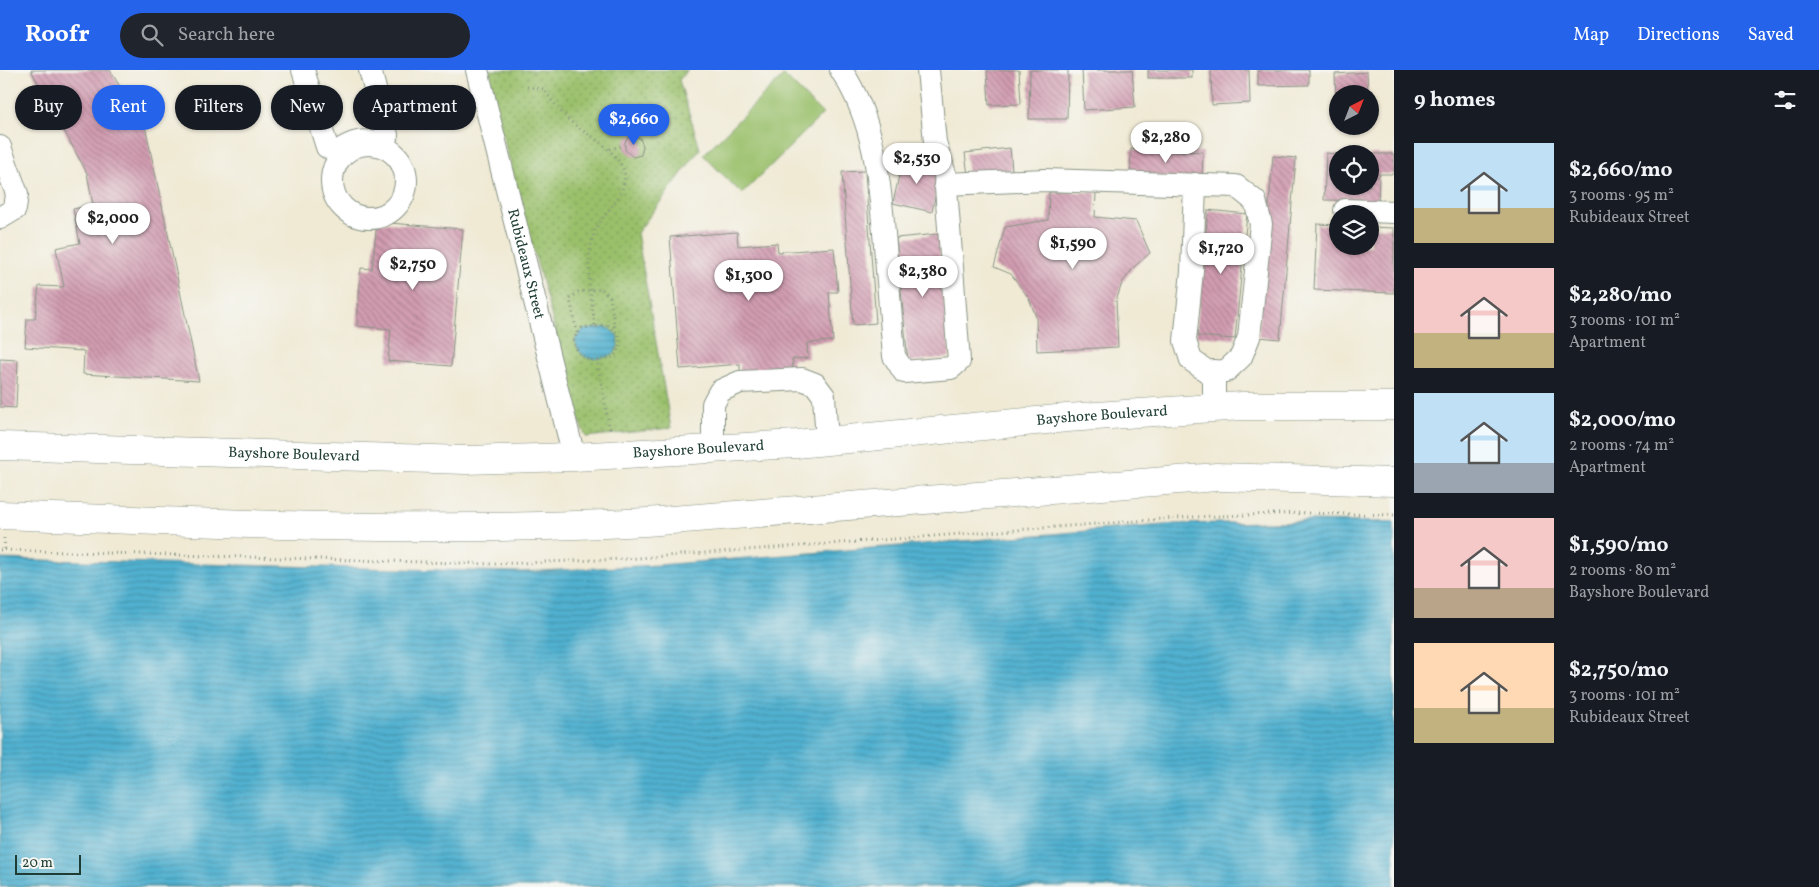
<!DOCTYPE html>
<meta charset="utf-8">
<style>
body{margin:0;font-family:Vollkorn,serif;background:#20242c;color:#f1f3f6;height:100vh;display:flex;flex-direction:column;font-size:19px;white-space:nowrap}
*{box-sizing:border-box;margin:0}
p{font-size:16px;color:#9ea1a6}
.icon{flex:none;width:28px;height:28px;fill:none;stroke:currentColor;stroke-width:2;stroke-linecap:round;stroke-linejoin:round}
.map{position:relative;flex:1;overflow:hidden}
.drawer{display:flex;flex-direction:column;background:#171b24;width:425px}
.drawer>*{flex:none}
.top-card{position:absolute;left:15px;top:15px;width:475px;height:45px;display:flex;gap:10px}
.needle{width:32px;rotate:42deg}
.tools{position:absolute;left:1329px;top:15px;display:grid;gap:10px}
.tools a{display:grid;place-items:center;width:50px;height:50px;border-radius:50%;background:#171b24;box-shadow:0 1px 4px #0004;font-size:25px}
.scale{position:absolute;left:15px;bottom:12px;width:66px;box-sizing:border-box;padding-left:5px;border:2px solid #1f3d34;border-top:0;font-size:14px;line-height:18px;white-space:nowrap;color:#1f3d34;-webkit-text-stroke:4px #f6f6f2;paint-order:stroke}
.price{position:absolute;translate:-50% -42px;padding:0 11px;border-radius:18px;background:#fff;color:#222;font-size:16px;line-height:32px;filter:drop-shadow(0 1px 2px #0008)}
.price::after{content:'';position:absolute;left:50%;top:30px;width:15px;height:11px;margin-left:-8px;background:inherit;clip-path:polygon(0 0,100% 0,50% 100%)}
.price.selected{background:#2563eb;color:#fff}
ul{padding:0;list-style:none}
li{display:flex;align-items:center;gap:15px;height:125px;padding:0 20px}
li span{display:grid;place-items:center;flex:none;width:140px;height:100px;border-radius:0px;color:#555}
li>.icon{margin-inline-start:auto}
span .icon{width:60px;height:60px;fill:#fffc;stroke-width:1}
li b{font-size:21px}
h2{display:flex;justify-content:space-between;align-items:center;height:60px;padding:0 20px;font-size:21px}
.tag{padding:0 18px;border-radius:22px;background:#171b24;box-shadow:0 1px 4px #0004;font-size:18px;line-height:45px}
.tag.selected{background:#2563eb;color:#fff}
header{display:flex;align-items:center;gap:30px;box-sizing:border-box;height:70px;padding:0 25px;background:#2563eb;color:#fff}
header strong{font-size:24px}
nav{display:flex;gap:28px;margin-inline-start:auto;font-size:18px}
.search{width:350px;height:45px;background:#20242c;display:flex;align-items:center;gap:12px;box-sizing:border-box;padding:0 18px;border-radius:28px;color:#9ea1a6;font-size:19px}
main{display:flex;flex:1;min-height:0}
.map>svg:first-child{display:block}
.grass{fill:url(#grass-dots);stroke:#5c7e50}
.garden{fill:#9ac06b;stroke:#5c7e50}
.water{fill:url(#water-rules);stroke:#387782}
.building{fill:url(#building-back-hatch)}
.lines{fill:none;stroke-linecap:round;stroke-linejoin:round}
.minor-casing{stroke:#889484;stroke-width:24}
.major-casing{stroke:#889484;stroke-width:29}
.path{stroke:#889484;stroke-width:3;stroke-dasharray:1 4;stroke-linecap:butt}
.minor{stroke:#fff;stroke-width:22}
.major{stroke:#fff;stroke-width:28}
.labels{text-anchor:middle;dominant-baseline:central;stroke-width:5;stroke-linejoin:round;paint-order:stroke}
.street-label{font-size:15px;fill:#1f3d34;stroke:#f6f6f2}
</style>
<header>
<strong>Roofr</strong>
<div class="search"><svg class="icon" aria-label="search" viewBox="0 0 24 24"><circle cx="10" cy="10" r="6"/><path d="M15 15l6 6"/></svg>Search here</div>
<nav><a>Map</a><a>Directions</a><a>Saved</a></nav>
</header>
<main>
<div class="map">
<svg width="1394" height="817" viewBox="0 0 1394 817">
<defs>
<pattern id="grass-dots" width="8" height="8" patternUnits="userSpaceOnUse" patternTransform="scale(1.25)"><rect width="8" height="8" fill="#9ac06b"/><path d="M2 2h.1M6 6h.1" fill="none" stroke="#7d9d59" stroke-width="1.8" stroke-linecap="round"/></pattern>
<pattern id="water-rules" width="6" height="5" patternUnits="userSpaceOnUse" patternTransform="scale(1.25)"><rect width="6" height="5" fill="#51b1d0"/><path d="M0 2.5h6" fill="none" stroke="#4391aa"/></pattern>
<pattern id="building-back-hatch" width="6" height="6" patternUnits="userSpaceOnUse" patternTransform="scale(1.25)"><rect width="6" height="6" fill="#d29cb1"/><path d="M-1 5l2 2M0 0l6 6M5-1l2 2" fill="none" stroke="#aa8091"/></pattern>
</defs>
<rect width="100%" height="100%" fill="#f6f6f2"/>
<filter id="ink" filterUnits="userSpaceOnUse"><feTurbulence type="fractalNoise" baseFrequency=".02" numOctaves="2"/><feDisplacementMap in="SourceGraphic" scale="10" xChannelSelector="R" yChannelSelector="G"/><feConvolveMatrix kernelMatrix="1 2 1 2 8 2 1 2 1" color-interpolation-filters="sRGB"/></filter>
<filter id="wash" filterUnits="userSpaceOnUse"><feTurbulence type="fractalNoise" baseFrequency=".0096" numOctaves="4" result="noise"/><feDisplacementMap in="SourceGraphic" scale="20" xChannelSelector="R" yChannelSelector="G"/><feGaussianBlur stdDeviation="1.12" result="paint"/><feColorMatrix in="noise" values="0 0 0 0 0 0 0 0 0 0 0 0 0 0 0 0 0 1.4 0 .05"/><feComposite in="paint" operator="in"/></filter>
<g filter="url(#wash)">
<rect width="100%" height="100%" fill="#f0ead5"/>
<path class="grass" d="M485,0H688L679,10L700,79L637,163L671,358L586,367L581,356Z"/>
<path class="garden" d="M784,5L823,44L742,124L703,85Z"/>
<g class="water">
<path d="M607,257L617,265L618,276L613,285C594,290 581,293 575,270L583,260Z"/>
<path d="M1311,451L1394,452V817H0V489L520,502L658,495L1176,454Z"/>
</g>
<g id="blocks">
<g class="building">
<path d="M31,0H110L146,60L199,311L83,304L84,281L25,277L27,249H35L39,216L64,217L56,178L80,173L73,139L93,135L87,103Z"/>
<path d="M987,0H1019L1021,34L989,35Z"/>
<path d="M1030,0H1068L1067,49H1029Z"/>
<path d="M1082,0H1132L1135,37L1084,40Z"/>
<rect x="1148" y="0" width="44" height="8"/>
<path d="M1211,0H1249L1250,33L1212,35Z"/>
<path d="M1258,0H1309V15L1258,16Z"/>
<path d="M1367,2L1368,24H1338L1336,28L1335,4Z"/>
<path d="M631,65L640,68L643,76L641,85L633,87L625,80V71Z"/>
<path d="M1010,78L1012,100L968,105L965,83Z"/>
<path d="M1131,79L1203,82L1202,109L1130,106Z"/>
<path d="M1326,83L1338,84V116H1370V84H1394V104H1379L1378,131L1324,130Z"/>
<path d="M1273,86L1296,88L1280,269L1258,267Z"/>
<path d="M903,88L941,96L932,142L893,133Z"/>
<path d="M865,101L876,253L853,255L842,102Z"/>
<path d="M1049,122H1096L1095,147L1136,151L1150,183L1134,197L1122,213L1116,231L1118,277L1037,281L1036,247L1029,228L1011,204L994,197L1005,157L1048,150Z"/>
<path d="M1208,140L1247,144L1235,269L1196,266Z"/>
<path d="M377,152L463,159L451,296L388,291L391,259L357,256L361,198L372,199Z"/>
<path d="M1317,154L1338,155V176H1370V157L1394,158V223L1314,220Z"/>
<path d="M737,162L738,176L777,173L778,182L834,178L838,222H829L833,271L807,273L808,288L792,289L793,299L740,303V294L680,299L670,167Z"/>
<path d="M938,164L950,287L908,292L896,168Z"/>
<path d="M0,289L18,290L16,338L0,337Z"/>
</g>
</g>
</g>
<g filter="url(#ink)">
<use href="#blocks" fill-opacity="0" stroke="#889484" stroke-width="1"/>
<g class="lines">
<defs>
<g id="minor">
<path d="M303,0L327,77L337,82C352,72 365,67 382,76L387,65L370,0"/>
<path id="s1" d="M477,0L574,387"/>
<path d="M841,0C876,52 880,115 885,175C888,212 891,249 894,286L904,302L951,298L959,291L945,104L935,72L928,0"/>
<circle cx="369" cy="111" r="37"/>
<path d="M0,77L17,124L15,139L0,148"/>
<path d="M945,114L1045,110L1236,116L1255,131L1261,154L1249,267L1241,287L1226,301L1208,302L1191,290L1185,271L1192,201L1195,114"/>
<path d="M1345,140L1394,142"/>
<path d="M1214,338V301"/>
<path d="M713,379V334L720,321L740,312L802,309L815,314L824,326L827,371"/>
</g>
<g id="major">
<path id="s2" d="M0,376L466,390L574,387L796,374L1067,348L1242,336H1394"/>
<path d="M0,445C215,453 431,464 646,452L1217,407L1394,412"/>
</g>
</defs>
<use href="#minor" class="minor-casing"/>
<use href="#major" class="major-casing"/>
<g class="path">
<path d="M527,17L543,19C552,30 560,42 570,51C589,67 612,75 623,99C632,119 604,142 596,159C583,188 591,226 595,257"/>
<path d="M610,79L624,75"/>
<path d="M608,255L619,265L620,276L614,287C592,292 579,294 573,269L582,258Z"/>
<path d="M577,263L570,229L578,222L602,219L610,227L615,260"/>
<path d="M597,289L610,361"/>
<path d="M4,468L5,480"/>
<path d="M0,480L493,494L625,489L1190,447L1304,443L1394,445"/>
</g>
<use href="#minor" class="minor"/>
<use href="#major" class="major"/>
</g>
</g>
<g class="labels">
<g class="street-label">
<text stroke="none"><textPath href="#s1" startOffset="200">Rubideaux Street</textPath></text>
<text stroke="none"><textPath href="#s2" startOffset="1104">Bayshore Boulevard</textPath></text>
<text stroke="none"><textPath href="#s2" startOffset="699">Bayshore Boulevard</textPath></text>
<text stroke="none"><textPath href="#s2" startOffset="294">Bayshore Boulevard</textPath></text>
</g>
</g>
</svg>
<div class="tools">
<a><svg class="needle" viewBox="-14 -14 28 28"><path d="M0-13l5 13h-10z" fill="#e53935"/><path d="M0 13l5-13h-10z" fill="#9ea1a6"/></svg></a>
<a><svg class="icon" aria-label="locate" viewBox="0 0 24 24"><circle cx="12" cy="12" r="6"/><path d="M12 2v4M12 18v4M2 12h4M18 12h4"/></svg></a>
<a><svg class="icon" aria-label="layers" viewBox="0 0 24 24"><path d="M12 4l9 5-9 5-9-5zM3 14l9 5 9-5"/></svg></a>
</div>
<div class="scale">20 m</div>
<b class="price selected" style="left:634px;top:76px">$2,660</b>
<b class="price" style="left:1166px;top:94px">$2,280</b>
<b class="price" style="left:917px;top:115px">$2,530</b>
<b class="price" style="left:113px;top:175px">$2,000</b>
<b class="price" style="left:1073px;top:200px">$1,590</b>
<b class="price" style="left:1221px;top:205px">$1,720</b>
<b class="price" style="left:413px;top:221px">$2,750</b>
<b class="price" style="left:923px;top:228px">$2,380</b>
<b class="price" style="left:749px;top:232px">$1,300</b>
<div class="top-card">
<a class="tag">Buy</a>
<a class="tag selected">Rent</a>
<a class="tag">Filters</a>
<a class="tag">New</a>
<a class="tag">Apartment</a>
</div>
</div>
<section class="drawer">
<h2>9 homes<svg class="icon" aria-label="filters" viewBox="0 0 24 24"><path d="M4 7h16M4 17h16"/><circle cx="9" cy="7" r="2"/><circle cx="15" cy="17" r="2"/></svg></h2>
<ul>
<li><span style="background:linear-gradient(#bfe0f5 65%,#c2b280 0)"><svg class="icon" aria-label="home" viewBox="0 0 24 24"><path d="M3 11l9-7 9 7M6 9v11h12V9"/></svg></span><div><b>$2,660/mo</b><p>3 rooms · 95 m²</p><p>Rubideaux Street</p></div></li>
<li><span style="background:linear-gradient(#f6c9c9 65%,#c2b280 0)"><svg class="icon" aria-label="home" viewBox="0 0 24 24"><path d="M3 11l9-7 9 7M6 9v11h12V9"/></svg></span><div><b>$2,280/mo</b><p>3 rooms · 101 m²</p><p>Apartment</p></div></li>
<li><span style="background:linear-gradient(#bfe0f5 70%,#9aa5b1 0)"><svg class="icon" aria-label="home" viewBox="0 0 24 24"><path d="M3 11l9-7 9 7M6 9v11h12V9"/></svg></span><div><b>$2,000/mo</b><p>2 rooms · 74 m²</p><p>Apartment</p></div></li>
<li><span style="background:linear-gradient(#f6c9c9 70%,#b9a48a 0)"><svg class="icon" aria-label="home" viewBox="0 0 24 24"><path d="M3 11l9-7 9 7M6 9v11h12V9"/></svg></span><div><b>$1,590/mo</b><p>2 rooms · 80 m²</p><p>Bayshore Boulevard</p></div></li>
<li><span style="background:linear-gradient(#ffd9b3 65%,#c2b280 0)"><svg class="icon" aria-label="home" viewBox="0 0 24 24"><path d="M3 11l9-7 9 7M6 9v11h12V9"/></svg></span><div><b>$2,750/mo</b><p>3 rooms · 101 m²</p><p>Rubideaux Street</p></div></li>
</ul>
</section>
</main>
